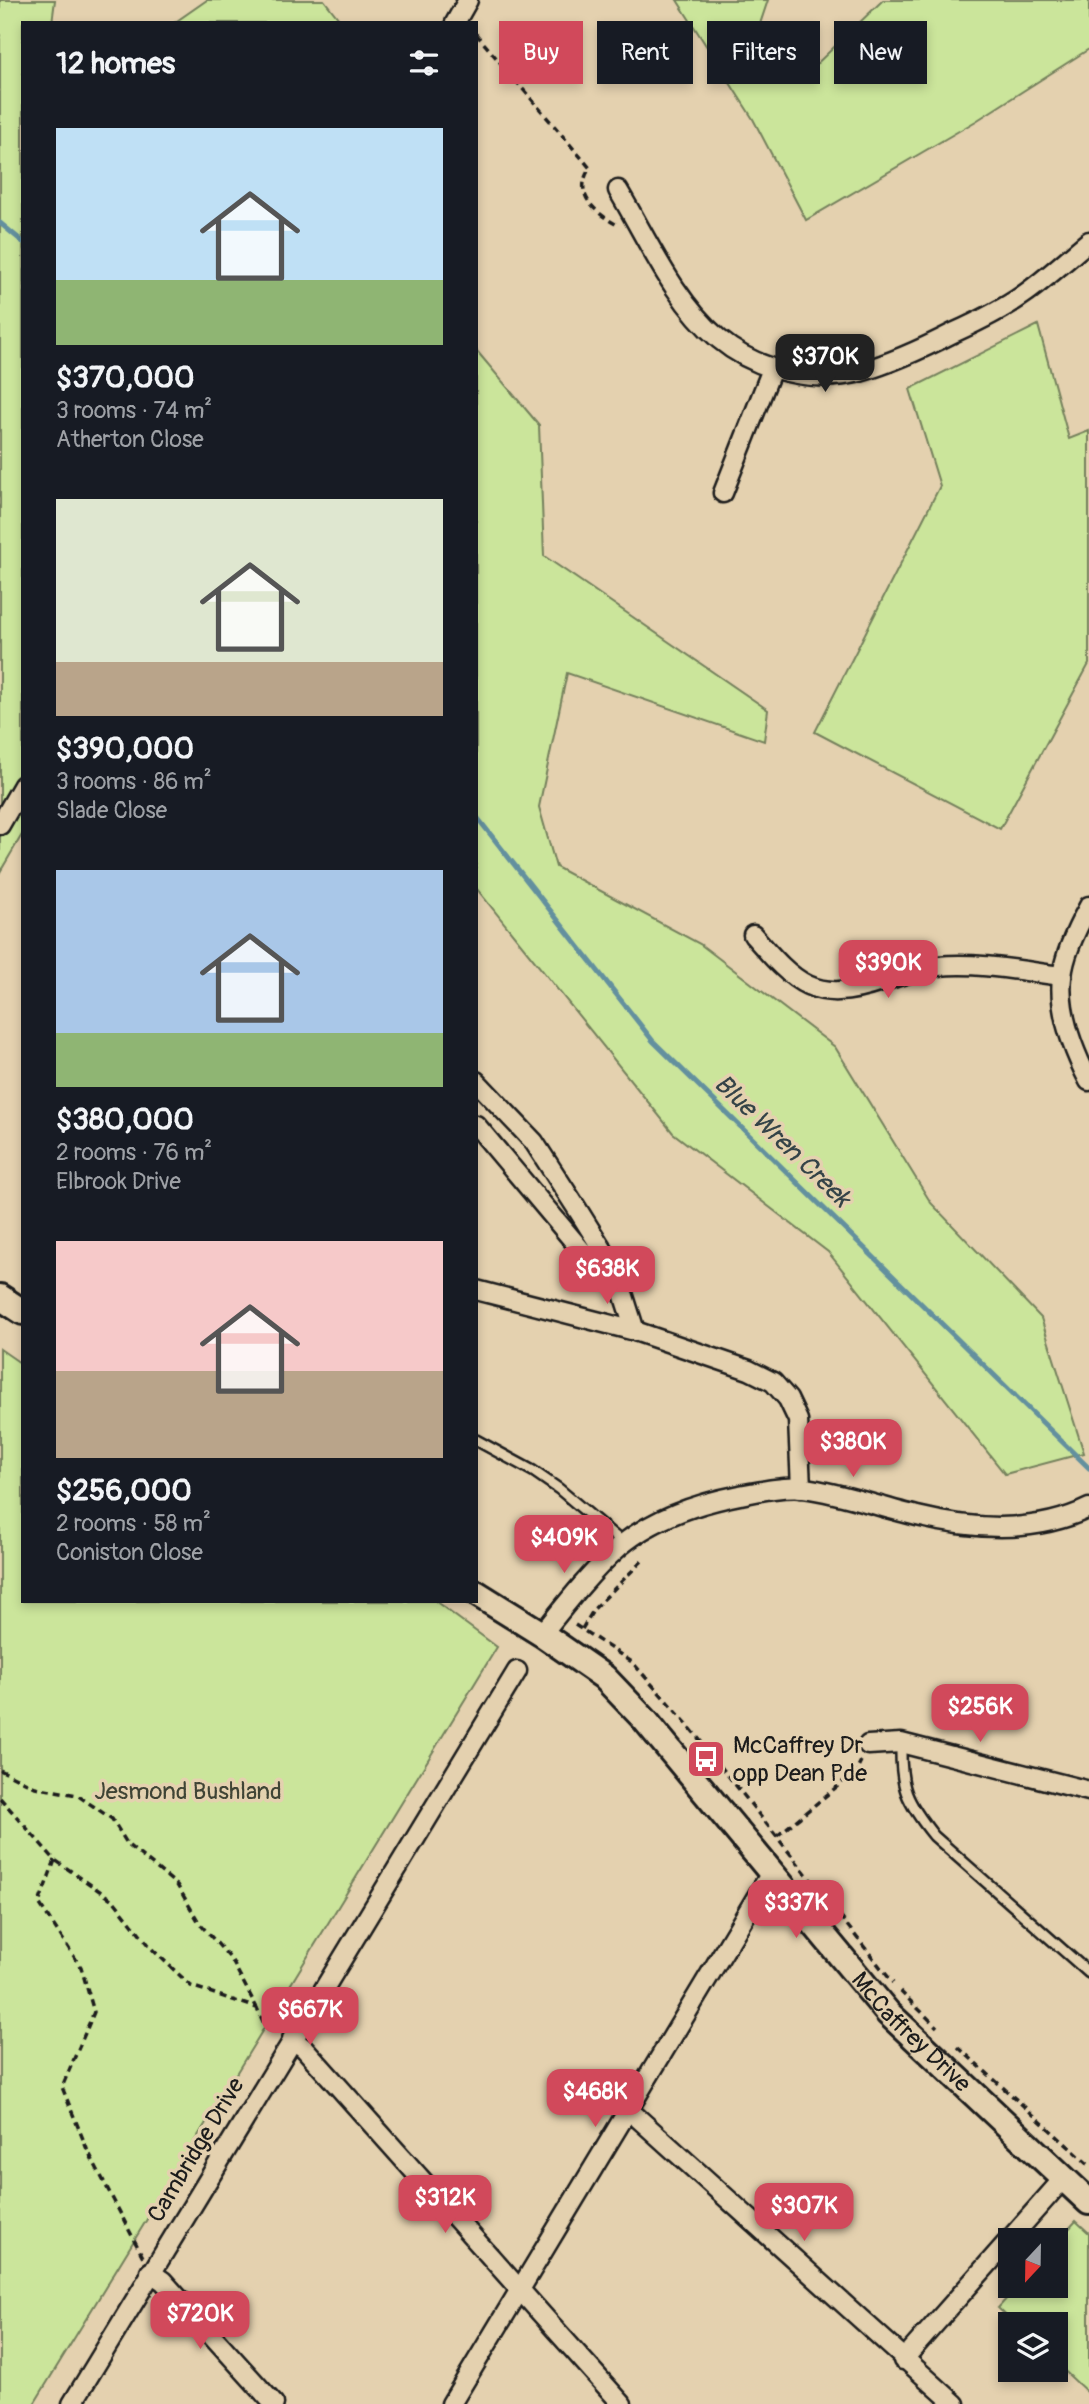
<!DOCTYPE html>
<meta charset="utf-8">
<style>
body{margin:0;font-family:Pangolin,sans-serif;background:#20242c;color:#f1f3f6;height:100vh;display:flex;flex-direction:column;font-size:26px;white-space:nowrap}
*{box-sizing:border-box;margin:0}
p{font-size:23px;color:#9ea1a6}
.icon{flex:none;width:38px;height:38px;fill:none;stroke:currentColor;stroke-width:2;stroke-linecap:round;stroke-linejoin:round}
.map{position:relative;flex:1;overflow:hidden}
.side{position:absolute;left:21px;top:21px;width:457px;height:1582px;display:flex;flex-direction:column;background:#171b24;border-radius:0px;box-shadow:0 4px 10px #0003}
.side>*{flex:none}
.hud{position:absolute;left:499px;top:21px;width:485px;height:63px;display:flex;gap:14px}
.needle{width:46px;rotate:202deg}
.fabs{position:absolute;left:998px;top:2228px;display:grid;gap:14px}
.fabs a{display:grid;place-items:center;width:70px;height:70px;border-radius:0px;background:#171b24;box-shadow:0 4px 10px #0003;font-size:35px}
.price{position:absolute;translate:-50% -60px;padding:0 16px;border-radius:14px;background:#d1495b;color:#fff;font-size:23px;line-height:46px;filter:drop-shadow(0 2px 4px #0008)}
.price::after{content:'';position:absolute;left:50%;top:42px;width:21px;height:16px;margin-left:-10px;background:inherit;clip-path:polygon(0 0,100% 0,50% 100%)}
.price.selected{background:#222;color:#fff}
ul{padding:0;list-style:none}
li{display:grid;align-content:center;gap:14px;height:371px;padding:0 35px}
li span{display:grid;place-items:center;height:217px;border-radius:0px;color:#555}
li>.icon{margin-inline-start:auto}
span .icon{width:126px;height:126px;fill:#fffc;stroke-width:1}
li b{font-size:30px}
h2{display:flex;justify-content:space-between;align-items:center;height:84px;padding:0 35px;font-size:30px}
.tag{padding:0 24px;border-radius:0px;background:#171b24;box-shadow:0 4px 10px #0003;font-size:24px;line-height:63px}
.tag.selected{background:#d1495b;color:#fff}
.map>svg:first-child{display:block}
.green{fill:#cbe59b;stroke:#74805c;stroke-width:2}
.lines{fill:none;stroke-linecap:round;stroke-linejoin:round}
.stream{stroke:#64909e;stroke-width:5}
.service-casing{stroke:#1c1c1c;stroke-width:14}
.minor-casing{stroke:#1c1c1c;stroke-width:23}
.secondary-casing{stroke:#1c1c1c;stroke-width:30}
.path{stroke:#1c1c1c;stroke-width:3.5;stroke-dasharray:7 5;stroke-linecap:butt}
.service{stroke:#e4d1af;stroke-width:9}
.minor{stroke:#e4d1af;stroke-width:18}
.secondary{stroke:#e4d1af;stroke-width:24}
.labels{text-anchor:middle;dominant-baseline:central;stroke-width:7;stroke-linejoin:round;paint-order:stroke}
.poi-label{font-size:24px;fill:#1c1c1c;stroke:#e4d1af;text-anchor:start}
.park-label{font-size:24px;fill:#3f4435;stroke:#e4d1af}
.street-label{font-size:24px;fill:#1c1c1c;stroke:#e4d1af}
.water-label{font-size:26px;font-style:italic;fill:#344347;stroke:#e4d1af}
</style>
<div class="map">
<svg width="1089" height="2404" viewBox="0 0 1089 2404">
<rect width="100%" height="100%" fill="#e4d1af"/>
<filter id="ink" filterUnits="userSpaceOnUse"><feTurbulence type="fractalNoise" baseFrequency=".0143" numOctaves="2"/><feDisplacementMap in="SourceGraphic" scale="14" xChannelSelector="R" yChannelSelector="G"/><feConvolveMatrix kernelMatrix="1 2 1 2 8 2 1 2 1" color-interpolation-filters="sRGB"/></filter>
<g filter="url(#ink)">
<g class="green">
<path d="M0,0H55L52,23H23V833L0,872Z"/>
<path d="M207,0H324L342,23H174Z"/>
<path d="M677,0H768L755,39L801,79L883,0H1089V49L976,121L806,220L753,119Z"/>
<path d="M1038,325L1069,439L1089,431V664L1000,829L815,732L940,486L910,389Z"/>
<path d="M476,350L539,425L544,556L768,710L764,741L567,673L539,807L556,867L700,944L835,1047L931,1203L1041,1318L1084,1453L1005,1474L828,1252L673,1133L476,888Z"/>
<path d="M0,1349L23,1365V1601H435L497,1647L34,2404H0Z"/>
<path d="M1076,2221L1089,2233V2394L1055,2362V2324H1015L998,2308L1018,2286H1055V2244Z"/>
</g>
<g class="lines">
<g class="stream">
<path d="M0,223L23,242"/>
<path d="M476,816L653,1041L1089,1468"/>
</g>
<defs>
<g id="service">
<path d="M476,1440L533,1471L559,1489L624,1544"/>
<path d="M901,1743C900,1788 906,1801 934,1836L1089,1973"/>
</g>
<g id="minor">
<path d="M455,23L468,0"/>
<path d="M618,190C648,240 674,301 719,339C756,370 813,384 860,372C891,363 924,348 953,333C977,322 1002,310 1023,295C1046,279 1067,259 1089,241"/>
<path d="M723,493L772,369"/>
<path d="M0,825L23,785"/>
<path d="M1089,906C1078,926 1064,954 1062,977C1058,1012 1073,1050 1089,1081"/>
<path d="M753,935C795,983 814,1005 881,982C900,976 918,969 938,966C979,962 1022,971 1062,976"/>
<path d="M476,1081L534,1142L576,1207L616,1271L635,1331"/>
<path d="M476,1125L582,1251L613,1269"/>
<path d="M476,1290L635,1331L749,1370L773,1382L788,1399L798,1420L801,1488"/>
<path d="M542,1634C566,1604 590,1573 619,1547C652,1519 699,1503 740,1495C760,1491 784,1486 804,1488C842,1493 879,1507 917,1516C974,1530 1036,1534 1089,1508"/>
<path d="M868,1745L901,1743L1089,1791"/>
<path d="M292,2039L304,2048L622,2404"/>
<path d="M629,2110L955,2404"/>
<path d="M150,2272L163,2281L274,2404"/>
<path d="M903,2360L1063,2179"/>
<path d="M72,2404L517,1671"/>
<path d="M451,2404L771,1873"/>
</g>
<g id="secondary">
<path d="M0,1297L23,1312"/>
<path id="s1" d="M476,1593L542,1634L604,1677L645,1720L888,2013L1089,2202"/>
</g>
</defs>
<use href="#service" class="service-casing"/>
<use href="#minor" class="minor-casing"/>
<use href="#secondary" class="secondary-casing"/>
<g class="path">
<path d="M476,34L590,168C572,194 596,213 617,225"/>
<path d="M575,1625L632,1662L687,1724L893,1983"/>
<path d="M582,1629L594,1609L645,1558"/>
<path d="M0,1770L35,1787L77,1795L112,1819L128,1845L177,1885L200,1924L231,1959L257,2008"/>
<path d="M0,1798L55,1860L114,1901L153,1950L191,1986L257,2008L265,2026"/>
<path d="M777,1836L856,1771L861,1761"/>
<path d="M55,1860L39,1903L81,1967L94,2012L62,2087L87,2149L143,2257"/>
<path d="M900,1991L937,2027"/>
<path d="M958,2047L1089,2165"/>
</g>
<use href="#service" class="service"/>
<use href="#minor" class="minor"/>
<use href="#secondary" class="secondary"/>
</g>
</g>
<defs>
<symbol id="bus-square" viewBox="-11 -11 22 22"><rect x="-9" y="-9" width="18" height="18" rx="4" fill="#d1495b" stroke="#e4d1af"/><path d="M-5-6H5V4H4V6H2V4H-2V6H-4V4H-5ZM-3.5-4V0h7V-4ZM-3.5 1.2v1.5H-2V1.2ZM2 1.2v1.5H3.5V1.2Z" fill="#fff"/></symbol>
</defs>
<g fill-rule="evenodd">
<use href="#bus-square" x="684" y="1737" width="44" height="44"/>
</g>
<g class="labels">
<g class="poi-label">
<text x="733" y="1745">McCaffrey Dr<tspan x="733" dy="28">opp Dean Pde</tspan></text>
</g>
<g class="park-label">
<text x="188" y="1791">Jesmond Bushland</text>
</g>
<g class="street-label">
<text stroke="none"><textPath href="#s1" startOffset="623">McCaffrey Drive</textPath></text>
<text transform="translate(196 2150) rotate(-59)">Cambridge Drive</text>
</g>
<g class="water-label">
<text transform="translate(782 1141) rotate(44)">Blue Wren Creek</text>
</g>
</g>
</svg>
<div class="fabs">
<a><svg class="needle" viewBox="-14 -14 28 28"><path d="M0-13l5 13h-10z" fill="#e53935"/><path d="M0 13l5-13h-10z" fill="#9ea1a6"/></svg></a>
<a><svg class="icon" aria-label="layers" viewBox="0 0 24 24"><path d="M12 4l9 5-9 5-9-5zM3 14l9 5 9-5"/></svg></a>
</div>
<b class="price selected" style="left:825px;top:394px">$370K</b>
<b class="price" style="left:888px;top:1000px">$390K</b>
<b class="price" style="left:607px;top:1306px">$638K</b>
<b class="price" style="left:853px;top:1479px">$380K</b>
<b class="price" style="left:564px;top:1575px">$409K</b>
<b class="price" style="left:980px;top:1744px">$256K</b>
<b class="price" style="left:796px;top:1940px">$337K</b>
<b class="price" style="left:310px;top:2047px">$667K</b>
<b class="price" style="left:595px;top:2129px">$468K</b>
<b class="price" style="left:445px;top:2235px">$312K</b>
<b class="price" style="left:804px;top:2243px">$307K</b>
<b class="price" style="left:200px;top:2351px">$720K</b>
<div class="hud">
<a class="tag selected">Buy</a>
<a class="tag">Rent</a>
<a class="tag">Filters</a>
<a class="tag">New</a>
</div>
<section class="side">
<h2>12 homes<svg class="icon" aria-label="filters" viewBox="0 0 24 24"><path d="M4 7h16M4 17h16"/><circle cx="9" cy="7" r="2"/><circle cx="15" cy="17" r="2"/></svg></h2>
<ul>
<li><span style="background:linear-gradient(#bfe0f5 70%,#8fb573 0)"><svg class="icon" aria-label="home" viewBox="0 0 24 24"><path d="M3 11l9-7 9 7M6 9v11h12V9"/></svg></span><div><b>$370,000</b><p>3 rooms · 74 m²</p><p>Atherton Close</p></div></li>
<li><span style="background:linear-gradient(#dfe7d0 75%,#b9a48a 0)"><svg class="icon" aria-label="home" viewBox="0 0 24 24"><path d="M3 11l9-7 9 7M6 9v11h12V9"/></svg></span><div><b>$390,000</b><p>3 rooms · 86 m²</p><p>Slade Close</p></div></li>
<li><span style="background:linear-gradient(#a9c7e8 75%,#8fb573 0)"><svg class="icon" aria-label="home" viewBox="0 0 24 24"><path d="M3 11l9-7 9 7M6 9v11h12V9"/></svg></span><div><b>$380,000</b><p>2 rooms · 76 m²</p><p>Elbrook Drive</p></div></li>
<li><span style="background:linear-gradient(#f6c9c9 60%,#b9a48a 0)"><svg class="icon" aria-label="home" viewBox="0 0 24 24"><path d="M3 11l9-7 9 7M6 9v11h12V9"/></svg></span><div><b>$256,000</b><p>2 rooms · 58 m²</p><p>Coniston Close</p></div></li>
</ul>
</section>
</div>
